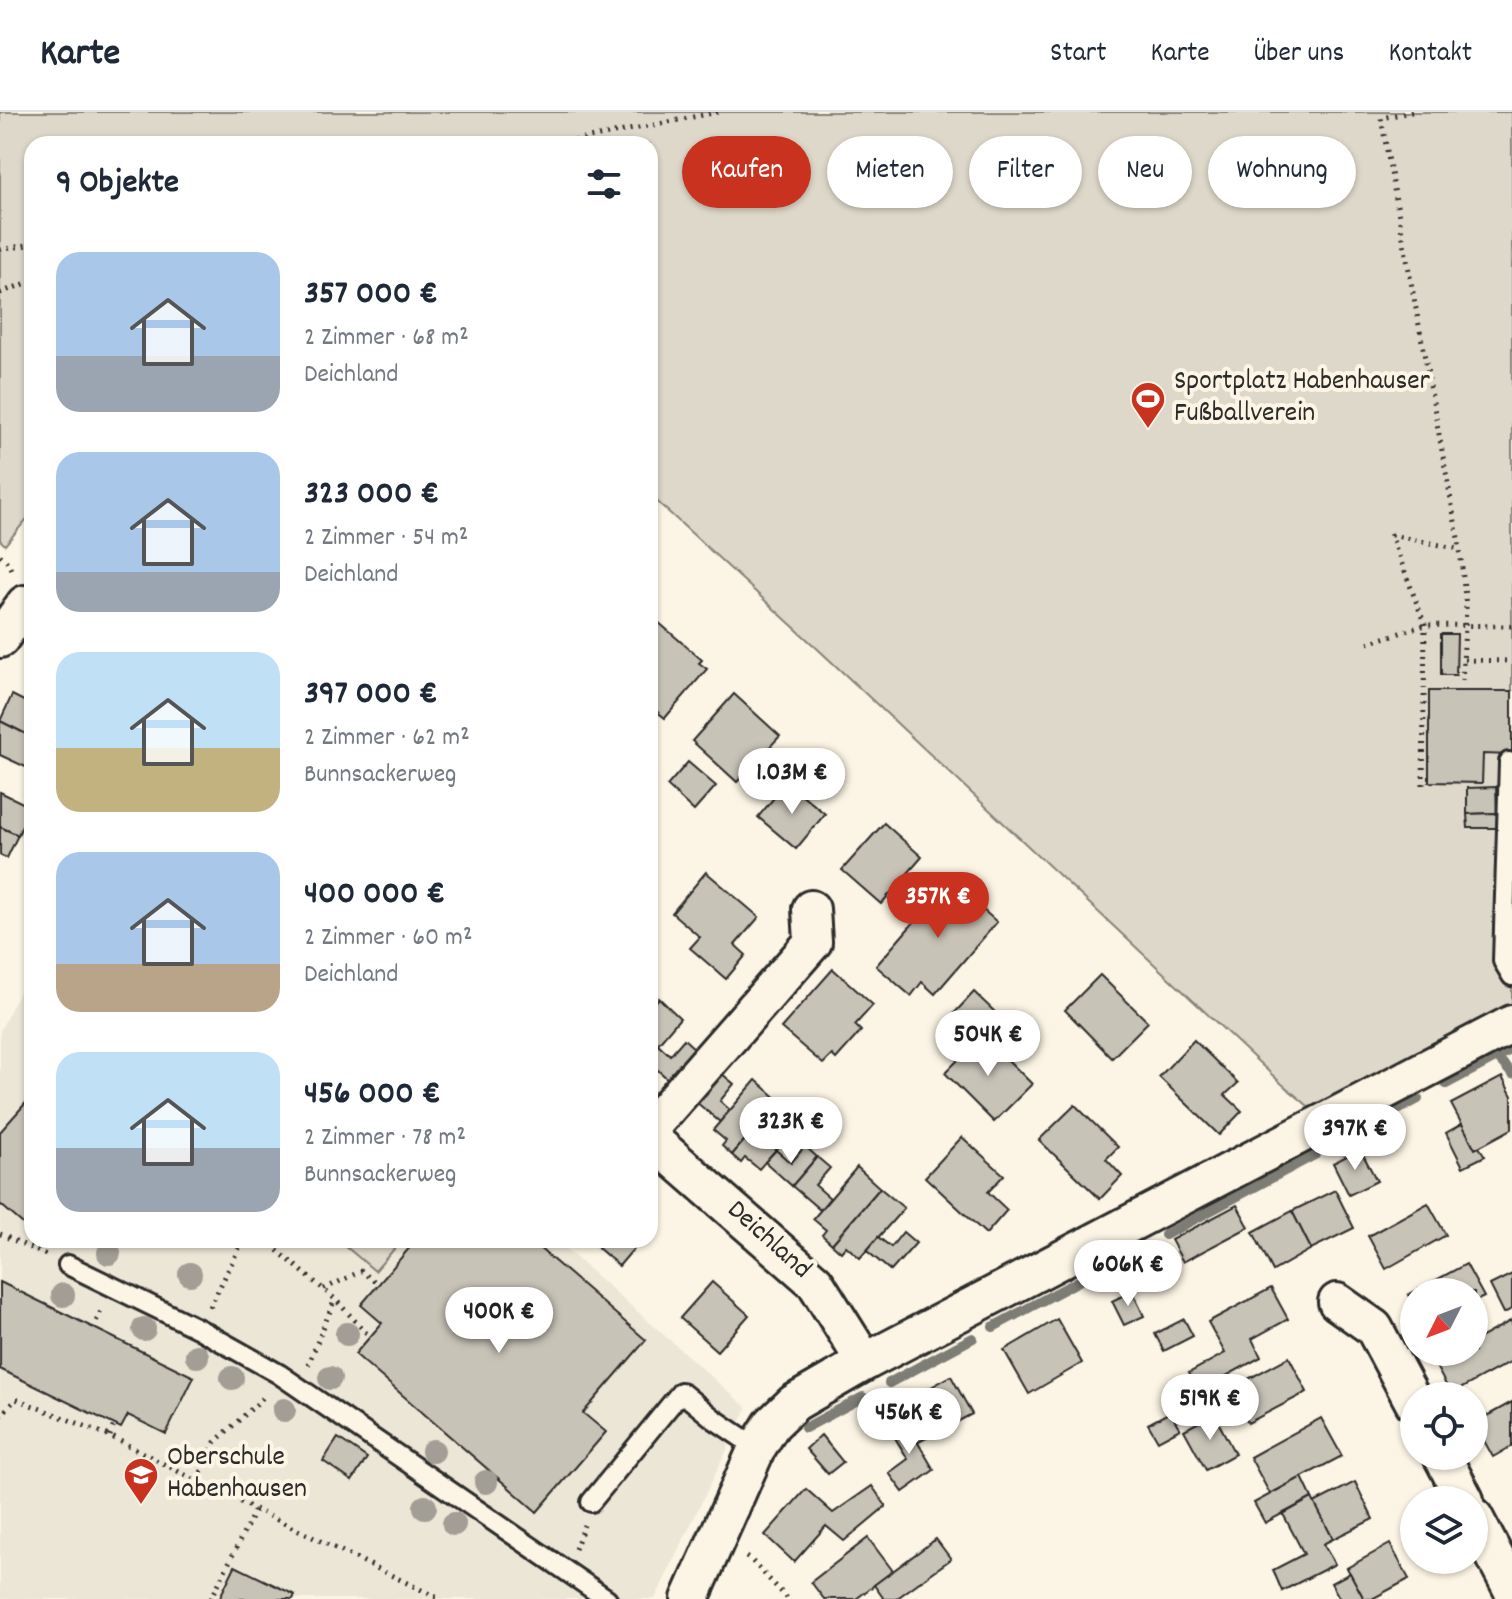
<!DOCTYPE html>
<html lang="de">
<meta charset="utf-8">
<style>
body{margin:0;font-family:Dekko,sans-serif;background:#f2f2f3;color:#1f2937;height:100vh;display:flex;flex-direction:column;font-size:30px;white-space:nowrap}
*{box-sizing:border-box;margin:0}
p{font-size:26px;color:#747a83}
.icon{flex:none;width:44px;height:44px;fill:none;stroke:currentColor;stroke-width:2;stroke-linecap:round;stroke-linejoin:round}
.map{position:relative;flex:1;overflow:hidden}
.details{position:absolute;left:24px;top:24px;width:634px;height:1112px;display:flex;flex-direction:column;background:#fff;border-radius:24px;box-shadow:0 2px 6px #0004}
.details>*{flex:none}
.hud{position:absolute;left:682px;top:24px;width:710px;height:72px;display:flex;gap:16px}
.needle{width:52px;rotate:228deg}
.controls{position:absolute;left:1400px;top:1166px;display:grid;gap:16px}
.controls a{display:grid;place-items:center;width:88px;height:88px;border-radius:50%;background:#fff;box-shadow:0 2px 6px #0004;font-size:40px}
.price{position:absolute;translate:-50% -68px;padding:0 18px;border-radius:28px;background:#fff;color:#222;font-size:26px;line-height:52px;filter:drop-shadow(0 2px 4px #0008)}
.price::after{content:'';position:absolute;left:50%;top:48px;width:24px;height:18px;margin-left:-12px;background:inherit;clip-path:polygon(0 0,100% 0,50% 100%)}
.price.on{background:#c8321e;color:#fff}
ul{padding:0;list-style:none}
li{display:flex;align-items:center;gap:24px;height:200px;padding:0 32px}
li span{display:grid;place-items:center;flex:none;width:224px;height:160px;border-radius:24px;color:#555}
li>.icon{margin-inline-start:auto}
span .icon{width:96px;height:96px;fill:#fffc;stroke-width:1}
li b{font-size:34px}
h2{display:flex;justify-content:space-between;align-items:center;height:96px;padding:0 32px;font-size:34px}
.chip{padding:0 28px;border-radius:36px;background:#fff;box-shadow:0 2px 6px #0004;font-size:28px;line-height:72px}
.chip.on{background:#c8321e;color:#fff}
header{display:flex;align-items:center;gap:48px;box-sizing:border-box;height:112px;padding:0 40px;background:#fff;border-bottom:2px solid #e0e1e3}
header strong{font-size:38px}
nav{display:flex;gap:44px;margin-inline-start:auto;font-size:28px}
.map>svg:first-child{display:block}
.built{fill:#ece6d7}
.green{fill:#ded8ca;stroke:#84827a;stroke-width:2}
.lines{fill:none;stroke-linecap:round;stroke-linejoin:round}
.stream{stroke:#7d7b74;stroke-width:10}
.building{fill:#c8c3b7;stroke:#2b2b2b;stroke-width:2}
.lane-casing{stroke:#2b2b2b;stroke-width:24}
.street-casing{stroke:#2b2b2b;stroke-width:42}
.path{stroke:#2b2b2b;stroke-width:5;stroke-dasharray:2 6;stroke-linecap:butt}
.lane{stroke:#fcf5e5;stroke-width:18}
.street{stroke:#fcf5e5;stroke-width:36}
.tree{fill:#a29e95}
.labels{text-anchor:middle;dominant-baseline:central;stroke-width:8;stroke-linejoin:round;paint-order:stroke}
.poi-label{font-size:28px;fill:#2b2b2b;stroke:#fcf5e5;text-anchor:start}
.street-label{font-size:28px;fill:#2b2b2b;stroke:#fcf5e5}
</style>
<header>
<strong>Karte</strong>
<nav><a>Start</a><a>Karte</a><a>Über uns</a><a>Kontakt</a></nav>
</header>
<div class="map">
<svg width="1512" height="1487" viewBox="0 0 1512 1487">
<rect width="100%" height="100%" fill="#fcf5e5"/>
<filter id="ink" filterUnits="userSpaceOnUse"><feTurbulence type="fractalNoise" baseFrequency=".0125" numOctaves="2"/><feDisplacementMap in="SourceGraphic" scale="16" xChannelSelector="R" yChannelSelector="G"/><feConvolveMatrix kernelMatrix="1 2 1 2 8 2 1 2 1" color-interpolation-filters="sRGB"/></filter>
<g filter="url(#ink)">
<path class="built" d="M32,854V1128H556L747,1296L655,1487H0V919Z"/>
<g class="green">
<path d="M0,0H1512V893L1314,999L1282,972L821,540L650,383V32H32V401L5,433L0,428Z"/>
<path d="M338,1128H402L375,1159Z"/>
</g>
<g class="lines">
<g class="stream">
<path d="M1497,945L1512,962"/>
<path d="M1446,972L1512,937"/>
<path d="M1336,1031L1418,987"/>
<path d="M1165,1123L1316,1042"/>
<path d="M993,1215L1129,1142"/>
<path d="M889,1271L973,1226"/>
<path d="M805,1316L863,1285"/>
</g>
</g>
<g class="building">
<path d="M650,503L702,548L699,551L707,557L665,606L650,594Z"/>
<path d="M1441,522H1457L1456,563H1441Z"/>
<path d="M1429,579H1512V643L1483,642L1482,671L1429,670Z"/>
<path d="M734,582L780,624L737,670L692,629Z"/>
<path d="M12,583L32,593V625L0,609Z"/>
<path d="M0,609L32,625V658L0,643Z"/>
<path d="M688,650L716,674L694,699L667,674Z"/>
<path d="M787,670L825,702L796,737L758,705Z"/>
<path d="M1496,675L1497,701L1467,702V676Z"/>
<path d="M0,680L31,695L18,723L0,715Z"/>
<path d="M1497,701L1496,716H1468L1467,702Z"/>
<path d="M884,711L922,745L881,792L842,758Z"/>
<path d="M0,715L18,723L7,746L0,743Z"/>
<path d="M706,760L759,805L735,833L746,843L726,867L690,836L700,825L672,801Z"/>
<path d="M953,765L979,787L975,791L997,810L935,882L922,870L911,884L876,854Z"/>
<path d="M833,857L873,893L855,913L861,919L836,947L832,943L823,952L781,916Z"/>
<path d="M1100,863L1148,910L1112,946L1065,898Z"/>
<path d="M974,880L997,902L971,929L949,907Z"/>
<path d="M659,886L680,906L650,941V896Z"/>
<path d="M983,923L1032,972L994,1010L945,961Z"/>
<path d="M684,927L696,938L669,968L650,951V941L658,932L670,943Z"/>
<path d="M1194,928L1238,971L1225,983L1242,999L1219,1023L1159,965Z"/>
<path d="M721,961L734,972L720,989L730,998L720,1010L696,990Z"/>
<path d="M1502,965L1512,984V1017L1475,1037L1451,992Z"/>
<path d="M756,968L779,988L732,1043L722,1034L726,1029L713,1018Z"/>
<path d="M32,984V1115L30,1118L0,1092V1020Z"/>
<path d="M779,988L802,1008L759,1057L745,1046L741,1051L732,1043Z"/>
<path d="M1075,993L1118,1035L1106,1047L1122,1064L1100,1087L1039,1028Z"/>
<path d="M1462,1012L1475,1037L1479,1035L1485,1044L1463,1055L1446,1021Z"/>
<path d="M962,1025L1004,1063L988,1080L1007,1098L986,1122L925,1065Z"/>
<path d="M805,1034L817,1045L792,1074L765,1050L776,1038L791,1051Z"/>
<path d="M1360,1037L1377,1069L1349,1083L1333,1051Z"/>
<path d="M817,1045L830,1056L815,1073L830,1086L820,1098L792,1074Z"/>
<path d="M857,1055L880,1076L832,1132L822,1123L826,1118L813,1107Z"/>
<path d="M880,1076L904,1096L860,1146L846,1134L841,1140L832,1132Z"/>
<path d="M1335,1078L1354,1116L1311,1137L1292,1099Z"/>
<path d="M1428,1091L1446,1123L1386,1157L1368,1124Z"/>
<path d="M1237,1093L1249,1115L1183,1150L1171,1128Z"/>
<path d="M1292,1099L1311,1137L1273,1159L1253,1120Z"/>
<path d="M903,1120L916,1131L891,1159L867,1139L878,1125L891,1135Z"/>
<path d="M416,1128H530L646,1228L583,1301L606,1320L537,1400L355,1242L382,1211L361,1193Z"/>
<path d="M589,1128H641L619,1154Z"/>
<path d="M1466,1152L1484,1185L1474,1190V1180H1414V1193L1408,1183Z"/>
<path d="M1512,1162V1197L1504,1201L1490,1173Z"/>
<path d="M0,1170L194,1265L166,1322L128,1303L121,1316L0,1257Z"/>
<path d="M712,1170L749,1203L717,1239L680,1206Z"/>
<path d="M1271,1176L1288,1207L1252,1227L1261,1245L1199,1279L1189,1261L1225,1241L1208,1210Z"/>
<path d="M1132,1179L1144,1204L1124,1213L1112,1189Z"/>
<path d="M1057,1207L1082,1251L1029,1282L1004,1238Z"/>
<path d="M1184,1207L1193,1224L1164,1239L1155,1222Z"/>
<path d="M1512,1208V1249L1451,1282L1434,1251L1454,1240H1474V1229Z"/>
<path d="M1289,1245L1307,1280L1248,1311L1240,1298L1232,1296L1224,1280Z"/>
<path d="M951,1264L972,1302L917,1331L897,1294Z"/>
<path d="M1228,1288L1232,1296L1240,1298L1244,1305L1233,1310L1222,1292Z"/>
<path d="M1512,1290V1334L1493,1345L1474,1311Z"/>
<path d="M1170,1300L1180,1317L1158,1329L1148,1312Z"/>
<path d="M901,1302L934,1358L903,1380L889,1361L908,1347L886,1311Z"/>
<path d="M1214,1302L1235,1342L1206,1358L1184,1318Z"/>
<path d="M1321,1306L1342,1344L1270,1382L1250,1345Z"/>
<path d="M821,1323L843,1350L828,1362L806,1337Z"/>
<path d="M338,1326L367,1346L352,1369L323,1349Z"/>
<path d="M1302,1365L1312,1386L1265,1411L1254,1391Z"/>
<path d="M1355,1370L1373,1407L1333,1427L1314,1391Z"/>
<path d="M872,1374L886,1394L844,1429L826,1414L794,1450L765,1423L806,1377L833,1401Z"/>
<path d="M1312,1386L1333,1427L1323,1432L1335,1452L1282,1479L1273,1458L1304,1442L1283,1402Z"/>
<path d="M868,1426L893,1459L856,1487H824L811,1470Z"/>
<path d="M936,1427L951,1447L896,1487H884L874,1473Z"/>
<path d="M1390,1432L1409,1467L1372,1487H1364L1347,1456Z"/>
<path d="M235,1454L295,1483L293,1487H219Z"/>
<path d="M1350,1461L1364,1487H1340L1331,1471Z"/>
</g>
<g class="lines">
<defs>
<g id="lane">
<path d="M1509,650L1503,849L1512,864"/>
<path d="M68,1153L199,1217L279,1262L607,1487"/>
<path d="M591,1390L681,1280L714,1307L757,1336"/>
</g>
<g id="street">
<path d="M0,527L25,492L32,497"/>
<path d="M650,1016L813,830L811,797"/>
<path d="M650,1026L815,1170L865,1250"/>
<path d="M1337,1190L1374,1216L1414,1291"/>
<path d="M1442,1344L1465,1388"/>
<path d="M1474,1405L1512,1477"/>
<path d="M690,1487L757,1336L772,1312L794,1291L865,1250L1512,912"/>
</g>
</defs>
<use href="#lane" class="lane-casing"/>
<use href="#street" class="street-casing"/>
<g class="path">
<path d="M1412,0L1381,6L1460,437L1466,495L1462,570"/>
<path d="M559,32L718,0"/>
<path d="M0,138L32,132"/>
<path d="M0,181L32,169"/>
<path d="M0,443L8,451L13,462"/>
<path d="M1368,531L1425,513L1512,514"/>
<path d="M1464,548L1512,549"/>
<path d="M1423,673L1425,513L1391,423L1460,437"/>
<path d="M0,1122L46,1143"/>
<path d="M265,1128L335,1187L370,1225"/>
<path d="M324,1177L361,1159L378,1172"/>
<path d="M210,1195L243,1128"/>
<path d="M93,1216L101,1199"/>
<path d="M308,1253L335,1187"/>
<path d="M0,1304L16,1287L110,1324L197,1369L215,1330L260,1289L265,1282"/>
<path d="M110,1324L114,1312"/>
<path d="M197,1369L440,1487"/>
<path d="M575,1437L584,1413"/>
<path d="M746,1445L752,1449L788,1487"/>
<path d="M211,1487L255,1398"/>
</g>
<use href="#lane" class="lane"/>
<use href="#street" class="street"/>
</g>
<g class="tree">
<circle cx="109" cy="1141" r="12"/>
<circle cx="190" cy="1162" r="12"/>
<circle cx="63" cy="1183" r="12"/>
<circle cx="144" cy="1217" r="12"/>
<circle cx="347" cy="1222" r="12"/>
<circle cx="197" cy="1244" r="12"/>
<circle cx="232" cy="1266" r="12"/>
<circle cx="330" cy="1266" r="12"/>
<circle cx="284" cy="1298" r="12"/>
<circle cx="433" cy="1339" r="12"/>
<circle cx="486" cy="1370" r="12"/>
<circle cx="425" cy="1395" r="12"/>
<circle cx="454" cy="1412" r="12"/>
</g>
</g>
<defs>
<symbol id="stadium-pin" viewBox="-11 -11 22 30"><path d="M0 17L-7.5 6A9.5 9.5 0 1 1 7.5 6Z" fill="#c8321e" stroke="#fcf5e5"/><path d="M0-5a6.5 5 0 1 0 0 10a6.5 5 0 1 0 0-10ZM-3.5-1.8h7v3.6h-7Z" fill="#fff"/></symbol>
<symbol id="school-pin" viewBox="-11 -11 22 30"><path d="M0 17L-7.5 6A9.5 9.5 0 1 1 7.5 6Z" fill="#c8321e" stroke="#fcf5e5"/><path d="M0-5L7-2L0 1L-7-2ZM-4 1L0 2.5L4 1V4Q0 6-4 4Z" fill="#fff"/></symbol>
</defs>
<g fill-rule="evenodd">
<use href="#stadium-pin" x="1128" y="267" width="40" height="54"/>
<use href="#school-pin" x="121" y="1343" width="40" height="54"/>
</g>
<g class="labels">
<g class="poi-label">
<text x="1174" y="271">Sportplatz Habenhauser<tspan x="1174" dy="32">Fußballverein</tspan></text>
<text x="167" y="1347">Oberschule<tspan x="167" dy="32">Habenhausen</tspan></text>
</g>
<g class="street-label">
<text transform="translate(768 1129) rotate(42)">Deichland</text>
</g>
</g>
</svg>
<div class="controls">
<a><svg class="needle" viewBox="-14 -14 28 28"><path d="M0-13l5 13h-10z" fill="#e53935"/><path d="M0 13l5-13h-10z" fill="#747a83"/></svg></a>
<a><svg class="icon" aria-label="locate" viewBox="0 0 24 24"><circle cx="12" cy="12" r="6"/><path d="M12 2v4M12 18v4M2 12h4M18 12h4"/></svg></a>
<a><svg class="icon" aria-label="layers" viewBox="0 0 24 24"><path d="M12 4l9 5-9 5-9-5zM3 14l9 5 9-5"/></svg></a>
</div>
<b class="price" style="left:792px;top:704px">1.03M €</b>
<b class="price on" style="left:938px;top:828px">357K €</b>
<b class="price" style="left:988px;top:966px">504K €</b>
<b class="price" style="left:791px;top:1053px">323K €</b>
<b class="price" style="left:1355px;top:1060px">397K €</b>
<b class="price" style="left:1128px;top:1196px">606K €</b>
<b class="price" style="left:499px;top:1243px">400K €</b>
<b class="price" style="left:1210px;top:1330px">519K €</b>
<b class="price" style="left:909px;top:1344px">456K €</b>
<div class="hud">
<a class="chip on">Kaufen</a>
<a class="chip">Mieten</a>
<a class="chip">Filter</a>
<a class="chip">Neu</a>
<a class="chip">Wohnung</a>
</div>
<section class="details">
<h2>9 Objekte<svg class="icon" aria-label="filters" viewBox="0 0 24 24"><path d="M4 7h16M4 17h16"/><circle cx="9" cy="7" r="2"/><circle cx="15" cy="17" r="2"/></svg></h2>
<ul>
<li><span style="background:linear-gradient(#a9c7e8 65%,#9aa5b1 0)"><svg class="icon" aria-label="home" viewBox="0 0 24 24"><path d="M3 11l9-7 9 7M6 9v11h12V9"/></svg></span><div><b>357 000 €</b><p>2 Zimmer · 68 m²</p><p>Deichland</p></div></li>
<li><span style="background:linear-gradient(#a9c7e8 75%,#9aa5b1 0)"><svg class="icon" aria-label="home" viewBox="0 0 24 24"><path d="M3 11l9-7 9 7M6 9v11h12V9"/></svg></span><div><b>323 000 €</b><p>2 Zimmer · 54 m²</p><p>Deichland</p></div></li>
<li><span style="background:linear-gradient(#bfe0f5 60%,#c2b280 0)"><svg class="icon" aria-label="home" viewBox="0 0 24 24"><path d="M3 11l9-7 9 7M6 9v11h12V9"/></svg></span><div><b>397 000 €</b><p>2 Zimmer · 62 m²</p><p>Bunnsackerweg</p></div></li>
<li><span style="background:linear-gradient(#a9c7e8 70%,#b9a48a 0)"><svg class="icon" aria-label="home" viewBox="0 0 24 24"><path d="M3 11l9-7 9 7M6 9v11h12V9"/></svg></span><div><b>400 000 €</b><p>2 Zimmer · 60 m²</p><p>Deichland</p></div></li>
<li><span style="background:linear-gradient(#bfe0f5 60%,#9aa5b1 0)"><svg class="icon" aria-label="home" viewBox="0 0 24 24"><path d="M3 11l9-7 9 7M6 9v11h12V9"/></svg></span><div><b>456 000 €</b><p>2 Zimmer · 78 m²</p><p>Bunnsackerweg</p></div></li>
</ul>
</section>
</div>
